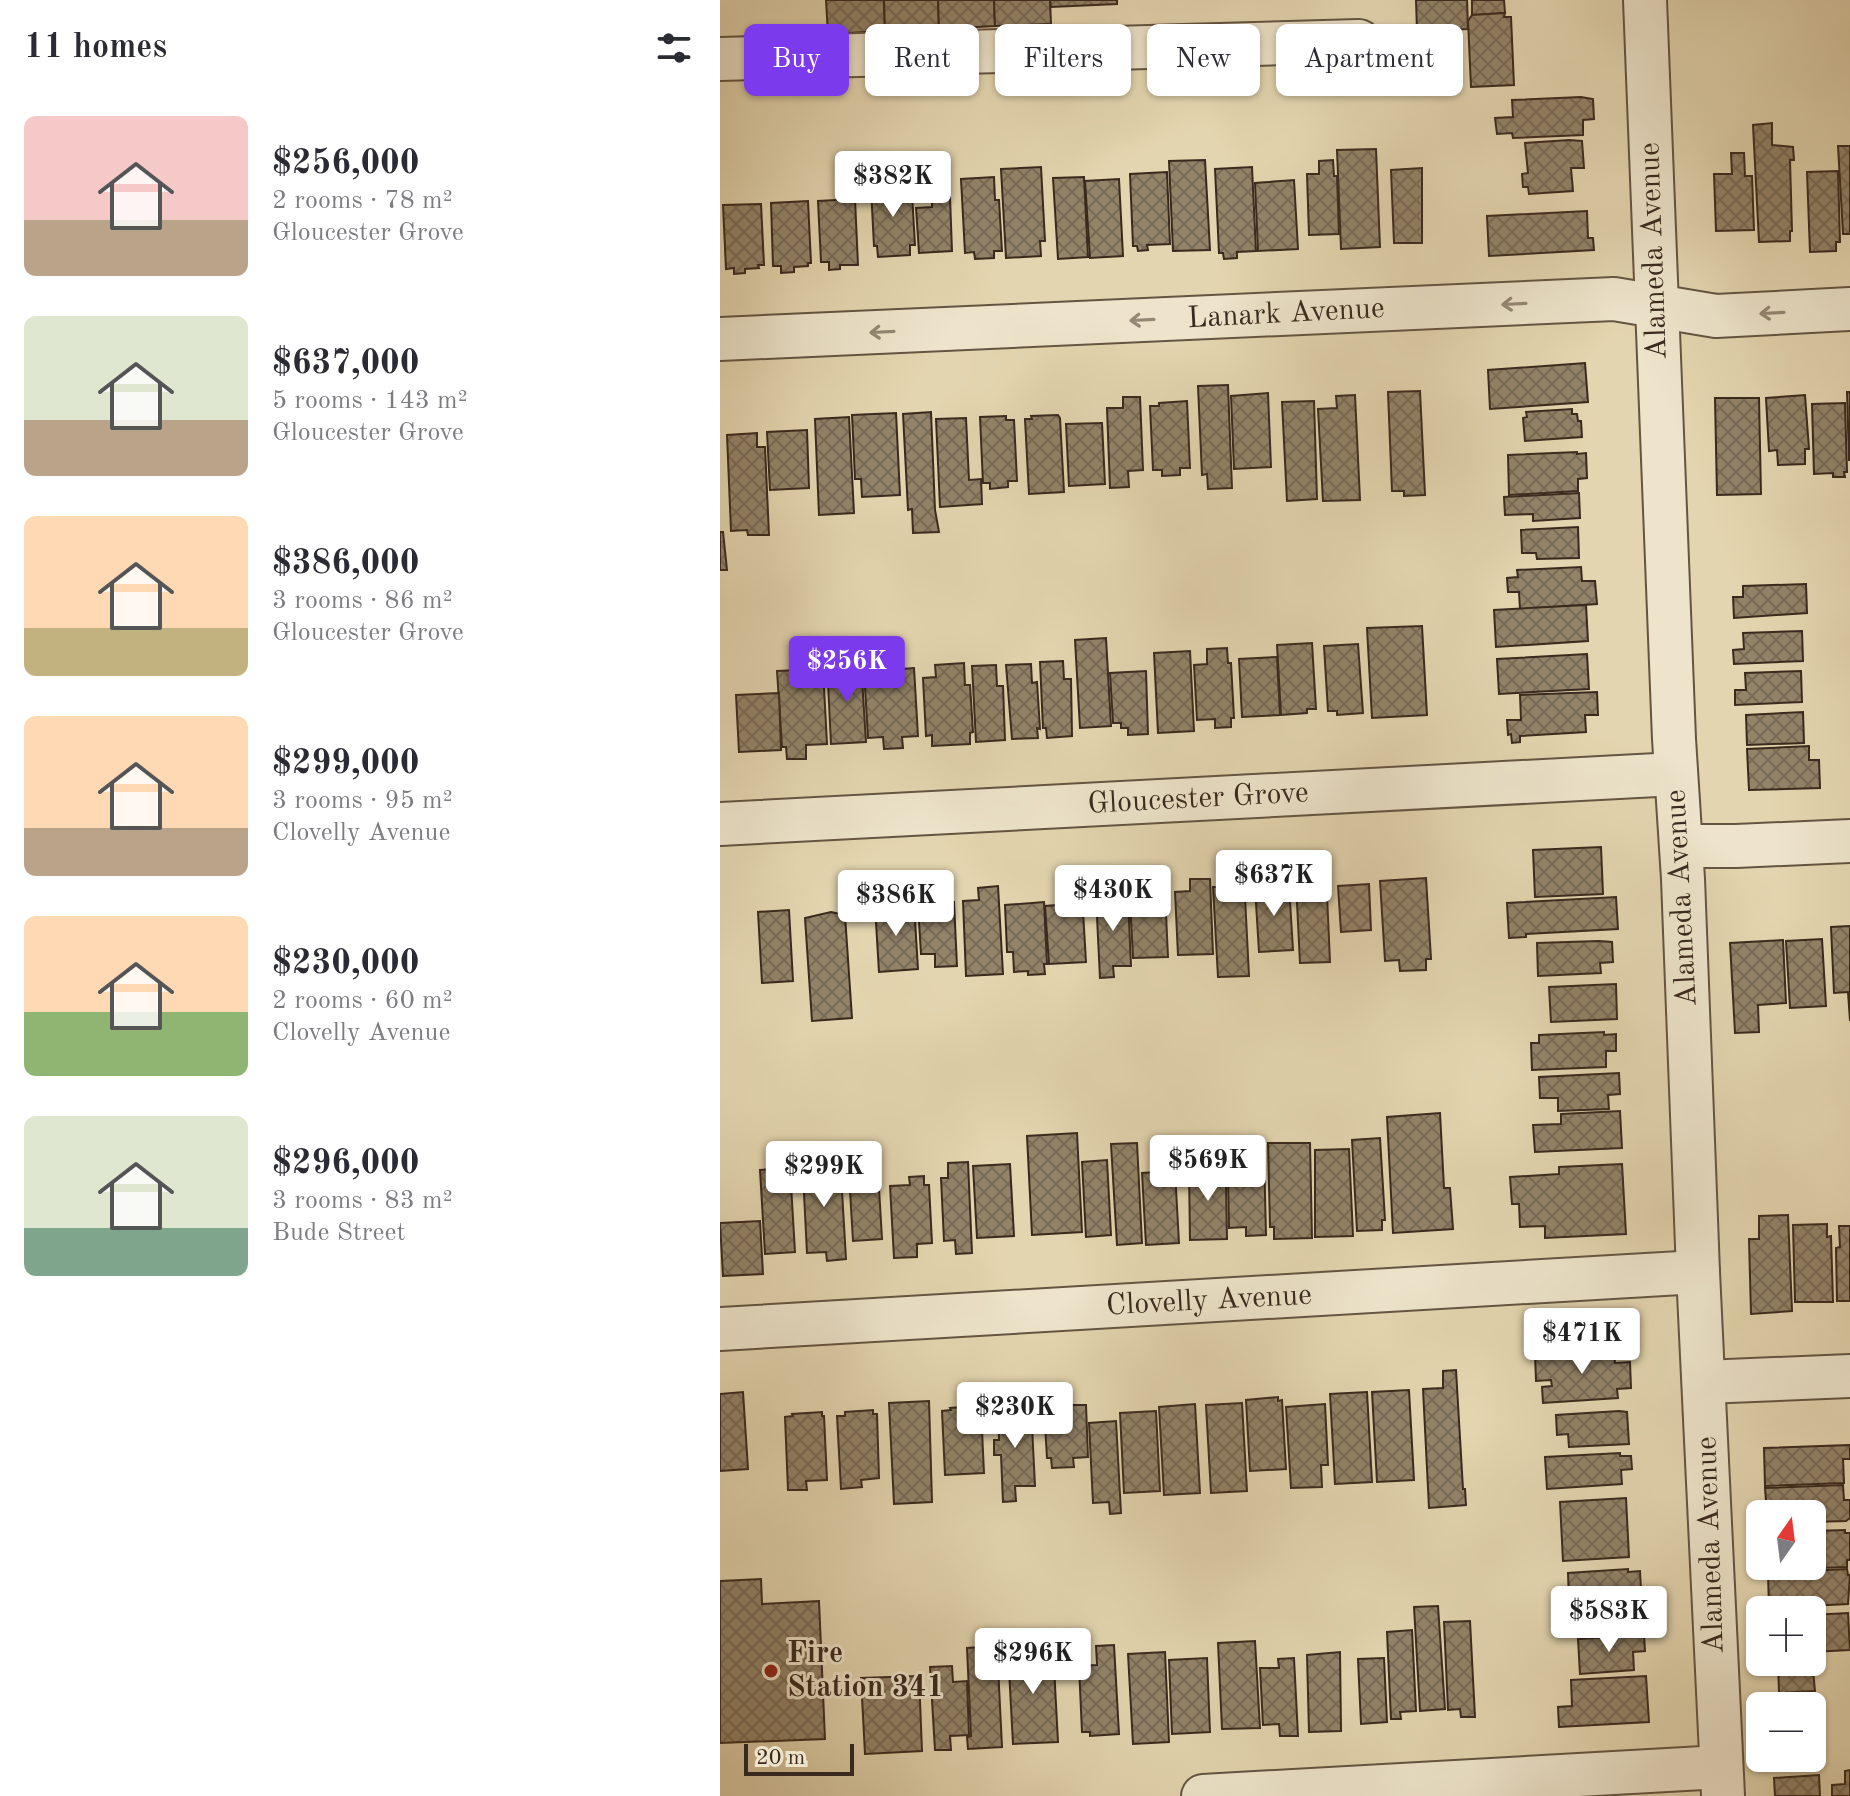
<!DOCTYPE html>
<meta charset="utf-8">
<style>
body{margin:0;font-family:"Old Standard TT",serif;background:#f7f7f7;color:#2b2b33;height:100vh;display:flex;flex-direction:column;font-size:30px;white-space:nowrap}
*{box-sizing:border-box;margin:0}
p{font-size:26px;color:#7c7c81}
.icon{flex:none;width:44px;height:44px;fill:none;stroke:currentColor;stroke-width:2;stroke-linecap:round;stroke-linejoin:round}
.map{position:relative;flex:1;overflow:hidden}
.drawer{display:flex;flex-direction:column;background:#fff;width:720px}
.drawer>*{flex:none}
.banner{position:absolute;left:24px;top:24px;width:760px;height:72px;display:flex;gap:16px}
.needle{width:52px;rotate:14deg}
.controls{position:absolute;left:1026px;top:1500px;display:grid;gap:16px}
.controls a{display:grid;place-items:center;width:80px;height:80px;border-radius:12px;background:#fff;box-shadow:0 2px 6px #0004;font-size:40px}
.scale{position:absolute;left:24px;bottom:20px;width:110px;box-sizing:border-box;padding-left:8px;border:4px solid #3a2a1e;border-top:0;font-size:22px;line-height:28px;white-space:nowrap;color:#3a2a1e;-webkit-text-stroke:6px #ede4cb;paint-order:stroke}
.price{position:absolute;translate:-50% -68px;padding:0 18px;border-radius:8px;background:#fff;color:#222;font-size:26px;line-height:52px;filter:drop-shadow(0 2px 4px #0008)}
.price::after{content:'';position:absolute;left:50%;top:48px;width:24px;height:18px;margin-left:-12px;background:inherit;clip-path:polygon(0 0,100% 0,50% 100%)}
.price.current{background:#7c3aed;color:#fff}
ul{padding:0;list-style:none}
li{display:flex;align-items:center;gap:24px;height:200px;padding:0 24px}
li span{display:grid;place-items:center;flex:none;width:224px;height:160px;border-radius:12px;color:#555}
li>.icon{margin-inline-start:auto}
span .icon{width:96px;height:96px;fill:#fffc;stroke-width:1}
li b{font-size:34px}
h2{display:flex;justify-content:space-between;align-items:center;height:96px;padding:0 24px;font-size:34px}
.pill{padding:0 28px;border-radius:12px;background:#fff;box-shadow:0 2px 6px #0004;font-size:28px;line-height:72px}
.pill.current{background:#7c3aed;color:#fff}
main{display:flex;flex:1;min-height:0}
.map>svg:first-child{display:block}
.building{fill:url(#building-cross-hatch);stroke:#3a2a1e;stroke-width:2}
.lines{fill:none;stroke-linecap:round;stroke-linejoin:round}
.minor-casing{stroke:#645542;stroke-width:46}
.minor{stroke:#ede4cb;stroke-width:42}
.oneway{stroke:#948774}
.poi-dot{fill:#8f2418;stroke:#ede4cb;stroke-width:3}
.labels{text-anchor:middle;dominant-baseline:central;stroke-width:6;stroke-linejoin:round;paint-order:stroke}
.street-label{font-size:30px;fill:#3a2a1e;stroke:#ede4cb}
.poi-label{font-size:30px;font-weight:bold;fill:#3a2a1e;stroke:#ede4cb;text-anchor:start}
</style>
<main>
<section class="drawer">
<h2>11 homes<svg class="icon" aria-label="filters" viewBox="0 0 24 24"><path d="M4 7h16M4 17h16"/><circle cx="9" cy="7" r="2"/><circle cx="15" cy="17" r="2"/></svg></h2>
<ul>
<li><span style="background:linear-gradient(#f6c9c9 65%,#b9a48a 0)"><svg class="icon" aria-label="home" viewBox="0 0 24 24"><path d="M3 11l9-7 9 7M6 9v11h12V9"/></svg></span><div><b>$256,000</b><p>2 rooms · 78 m²</p><p>Gloucester Grove</p></div></li>
<li><span style="background:linear-gradient(#dfe7d0 65%,#b9a48a 0)"><svg class="icon" aria-label="home" viewBox="0 0 24 24"><path d="M3 11l9-7 9 7M6 9v11h12V9"/></svg></span><div><b>$637,000</b><p>5 rooms · 143 m²</p><p>Gloucester Grove</p></div></li>
<li><span style="background:linear-gradient(#ffd9b3 70%,#c2b280 0)"><svg class="icon" aria-label="home" viewBox="0 0 24 24"><path d="M3 11l9-7 9 7M6 9v11h12V9"/></svg></span><div><b>$386,000</b><p>3 rooms · 86 m²</p><p>Gloucester Grove</p></div></li>
<li><span style="background:linear-gradient(#ffd9b3 70%,#b9a48a 0)"><svg class="icon" aria-label="home" viewBox="0 0 24 24"><path d="M3 11l9-7 9 7M6 9v11h12V9"/></svg></span><div><b>$299,000</b><p>3 rooms · 95 m²</p><p>Clovelly Avenue</p></div></li>
<li><span style="background:linear-gradient(#ffd9b3 60%,#8fb573 0)"><svg class="icon" aria-label="home" viewBox="0 0 24 24"><path d="M3 11l9-7 9 7M6 9v11h12V9"/></svg></span><div><b>$230,000</b><p>2 rooms · 60 m²</p><p>Clovelly Avenue</p></div></li>
<li><span style="background:linear-gradient(#dfe7d0 70%,#7fa58c 0)"><svg class="icon" aria-label="home" viewBox="0 0 24 24"><path d="M3 11l9-7 9 7M6 9v11h12V9"/></svg></span><div><b>$296,000</b><p>3 rooms · 83 m²</p><p>Bude Street</p></div></li>
</ul>
</section>
<div class="map">
<svg width="1130" height="1796" viewBox="0 0 1130 1796">
<defs>
<pattern id="building-cross-hatch" width="8" height="8" patternUnits="userSpaceOnUse" patternTransform="scale(2)"><rect width="8" height="8" fill="#928369"/><path d="M0 0l8 8M0 8l8-8" fill="none" stroke="#786b56"/></pattern>
</defs>
<rect width="100%" height="100%" fill="#e3d5af"/>
<filter id="stains"><feTurbulence type="fractalNoise" baseFrequency=".0025" numOctaves="4"/><feColorMatrix values="0 0 0 0 .2 0 0 0 0 .09 0 0 0 0 .02 0 0 0 .5 -.17"/></filter>
<radialGradient id="worn" r=".72"><stop offset=".6" stop-color="#630" stop-opacity="0"/><stop offset="1" stop-color="#630" stop-opacity=".3"/></radialGradient>
<g class="building">
<path d="M106,0H164L165,31L108,34Z"/>
<path d="M164,0H218L219,29L165,31Z"/>
<path d="M218,0H274L275,26L219,29Z"/>
<path d="M274,0H330L331,24L275,26Z"/>
<path d="M330,0H397V4L331,7Z"/>
<path d="M696,0H747L748,29L697,31Z"/>
<path d="M752,0H784L785,13L752,15Z"/>
<path d="M785,13L784,17H791L794,85L751,87L748,21L752,15Z"/>
<path d="M861,97L873,99L874,119L863,120V135L793,138L792,133L777,134L775,118L793,117L792,100Z"/>
<path d="M1052,123V145L1073,147L1074,160H1070L1072,231H1070V241L1039,242L1033,125Z"/>
<path d="M849,140L862,141L864,168H851L853,191L809,194L808,187H803L802,174L808,173L805,143Z"/>
<path d="M1118,146H1130V234H1123Z"/>
<path d="M656,149L660,247L621,249L617,150Z"/>
<path d="M1011,153H1024L1025,176H1032L1034,230L996,231L994,174H1012Z"/>
<path d="M485,160L490,250L453,251L449,161Z"/>
<path d="M613,160L614,176H617L619,234L589,235L587,174H599V161Z"/>
<path d="M321,167L325,241H320L321,256L286,258L281,169Z"/>
<path d="M532,167L536,251L517,252V258L504,259L503,253H499L495,169Z"/>
<path d="M702,168V243H674L671,170Z"/>
<path d="M1118,171L1120,242H1116V251L1090,252L1087,172Z"/>
<path d="M447,172L450,244L427,245L428,250L418,251L417,246H413L410,174Z"/>
<path d="M191,177L195,245H190V255L158,257L157,246H154L151,188L180,187L179,178Z"/>
<path d="M274,177L275,200H279L282,251H274V258L255,259L254,252L245,253L241,179Z"/>
<path d="M364,177L368,257L338,259L333,178Z"/>
<path d="M399,179L403,256L370,258L365,181Z"/>
<path d="M574,180L578,249L538,251L535,183Z"/>
<path d="M230,197L232,251L199,253L196,208L212,207V198Z"/>
<path d="M135,199L138,265H120V269L109,270V262H101L98,201Z"/>
<path d="M88,201L91,263H88V266L74,267V272L61,273V266H53L51,203Z"/>
<path d="M41,204L44,265H38L39,268L25,269V273L14,274V268L6,269L3,205Z"/>
<path d="M867,211L868,238H873L874,250L769,256L767,216Z"/>
<path d="M865,363L868,402L770,409L768,370Z"/>
<path d="M508,385L512,488L488,489L487,474L482,475L478,386Z"/>
<path d="M700,391L705,495L684,496V491H672L668,392Z"/>
<path d="M1127,392H1130V460H1129Z"/>
<path d="M548,393L551,467L514,469L511,396Z"/>
<path d="M635,395L640,500L603,501L598,409L617,408L616,396Z"/>
<path d="M1085,395L1089,449H1085V464L1058,465L1057,450L1049,451L1046,398Z"/>
<path d="M403,397H420L423,470L408,471L409,487L390,488L387,408H403Z"/>
<path d="M995,398H1039L1041,494L997,495Z"/>
<path d="M467,401L470,468H460V475L442,476V470H433L430,406H439V403Z"/>
<path d="M594,401L597,499L567,501L562,402Z"/>
<path d="M1125,403L1127,472H1124L1125,477H1113V473L1094,474L1092,404Z"/>
<path d="M852,409V414H857L858,421H861L862,437L805,441L803,418L807,417L806,412Z"/>
<path d="M211,412L215,510L219,532L193,533L192,509L188,510L183,414Z"/>
<path d="M176,413L180,495L142,497L141,479H135L132,415Z"/>
<path d="M338,415L340,418L344,492L309,494L305,419H312L311,416Z"/>
<path d="M286,416V420H294L297,481H288V487L270,489V483H263L260,417Z"/>
<path d="M129,417L134,513L99,515L95,419Z"/>
<path d="M246,418L249,480L261,479L262,504L220,507L216,419Z"/>
<path d="M382,423L385,484L349,486L346,424Z"/>
<path d="M87,430L89,488L50,490L47,432Z"/>
<path d="M37,433V447H45L49,535H28L27,530L11,531L7,435Z"/>
<path d="M857,452V454L866,453L867,478L858,479V491L789,495L788,455Z"/>
<path d="M859,493L860,518L813,521V514L785,515L784,497Z"/>
<path d="M858,527L859,558L817,559L816,553H802L801,530Z"/>
<path d="M0,532H3L7,570H0Z"/>
<path d="M861,567L862,581H875L877,604L800,609L799,592H788L787,578L798,577L797,570Z"/>
<path d="M1086,584L1087,613L1014,618L1013,597H1023V586Z"/>
<path d="M866,605L868,641L776,647L774,610Z"/>
<path d="M702,626L707,715L652,718L647,628Z"/>
<path d="M1082,631L1083,661L1014,664L1013,650L1024,649L1023,633Z"/>
<path d="M386,638L391,726L360,728L355,640Z"/>
<path d="M592,643L596,709H587V713L561,715L557,645Z"/>
<path d="M638,644L643,713L617,715V711H608L604,646Z"/>
<path d="M507,648L508,663H511L514,718H511V727L495,728V719L477,720L474,665L487,664V649Z"/>
<path d="M470,651L474,731L438,733L434,653Z"/>
<path d="M867,654L869,689L779,694L777,659Z"/>
<path d="M557,657L560,715L522,717L519,659Z"/>
<path d="M182,658V669L194,668L198,736L182,737L183,748L164,749L163,737L148,738L144,670H160V659Z"/>
<path d="M343,661L344,679H351L352,736L327,738L326,728H323L320,662Z"/>
<path d="M141,662L146,742L111,744L108,683H113L112,663Z"/>
<path d="M244,663L245,685H250L253,732L250,733V744L212,746V735L206,736L203,678L216,677L215,665Z"/>
<path d="M311,664L312,683L317,682L320,729L317,728L318,738L292,739L286,665Z"/>
<path d="M276,665L277,686H283L285,740L256,742L252,666Z"/>
<path d="M103,669L107,744L86,745V759H67L66,747H62L57,671Z"/>
<path d="M426,671L428,734L408,735V728H401V723H393L390,673Z"/>
<path d="M1081,671L1082,702L1015,705V690H1026L1025,673Z"/>
<path d="M877,692L878,715H865L866,732L800,736V742L792,743L791,734L788,735L787,720H801L800,695Z"/>
<path d="M59,693L61,750L19,752L16,695Z"/>
<path d="M1083,712L1084,743L1027,745L1026,715Z"/>
<path d="M1089,746V760H1099L1100,788L1029,790L1027,749Z"/>
<path d="M881,847L883,894L815,897L813,850Z"/>
<path d="M590,872H606L610,962L580,963L576,883L590,882Z"/>
<path d="M524,877L529,976L498,977L493,887H507V878Z"/>
<path d="M706,878L711,959H706V970L680,971L679,960L665,961L660,881Z"/>
<path d="M470,879H490L493,954L458,955L455,892L470,891Z"/>
<path d="M409,882H429L430,892H445L448,957L413,958Z"/>
<path d="M649,884L651,930L621,932L618,886Z"/>
<path d="M569,885L573,950L539,952L535,887Z"/>
<path d="M278,886L283,974L246,976L243,901L259,900L258,888Z"/>
<path d="M395,886H403L404,897H408L411,966H393L394,977L380,978L376,897H396Z"/>
<path d="M230,891L231,902H234L237,966L215,967V954H201L198,905L212,904V892Z"/>
<path d="M351,894H362L366,962L329,964L325,906L351,904Z"/>
<path d="M896,897L898,929L806,934V937L789,938L787,903Z"/>
<path d="M324,902L327,964H324L325,974L308,975V971L294,972L293,952H287L285,905Z"/>
<path d="M194,903L198,969L159,972L155,906Z"/>
<path d="M69,910L73,981L42,983L38,912Z"/>
<path d="M111,912L125,915L132,1018L92,1021L85,918Z"/>
<path d="M1130,926V1021L1128,992L1114,993L1111,927Z"/>
<path d="M1102,939L1106,1006L1070,1008L1066,941Z"/>
<path d="M1063,940L1066,1003L1038,1005L1039,1032L1015,1033L1010,943Z"/>
<path d="M879,941L892,942L893,962L880,963L881,973L818,976L817,943Z"/>
<path d="M896,984L897,1019L831,1022L829,987Z"/>
<path d="M884,1032V1035L896,1034V1051H886V1067L812,1070L811,1043H819V1035Z"/>
<path d="M899,1073L900,1094L888,1095L889,1109L838,1111V1098H820L819,1077Z"/>
<path d="M900,1111L902,1148L815,1152L813,1125L841,1124V1114Z"/>
<path d="M720,1113L724,1188H730L733,1229L673,1233L667,1117Z"/>
<path d="M357,1133L362,1232L312,1235L307,1136Z"/>
<path d="M660,1138L665,1220H662V1230L637,1231L632,1140Z"/>
<path d="M417,1143L422,1243L397,1245L391,1144Z"/>
<path d="M548,1143H590L592,1238L554,1239V1227H550Z"/>
<path d="M629,1149L633,1236L595,1237V1150Z"/>
<path d="M115,1154L116,1174H121L126,1259L107,1261L106,1252L87,1253L83,1174H91L90,1156Z"/>
<path d="M544,1154L546,1235L526,1236V1227L509,1228L508,1179H517L516,1155Z"/>
<path d="M479,1159H491L492,1170H502V1183H506L507,1239L470,1240L469,1171H479Z"/>
<path d="M387,1160L391,1235L366,1237L362,1162Z"/>
<path d="M248,1162L252,1253L236,1254L235,1240L224,1241L221,1178H228V1163Z"/>
<path d="M290,1164L294,1236L257,1238L253,1166Z"/>
<path d="M902,1164L906,1234L825,1238V1226L800,1227L799,1204H792L790,1177L839,1174V1167Z"/>
<path d="M70,1168L75,1252L45,1254L40,1170Z"/>
<path d="M158,1171L162,1239L133,1241L129,1174Z"/>
<path d="M455,1171L459,1243L426,1245L422,1173Z"/>
<path d="M204,1176V1185H209L212,1243L197,1244V1257L174,1258L170,1186L190,1185L189,1177Z"/>
<path d="M1068,1215L1072,1311L1031,1314L1029,1239H1039V1216Z"/>
<path d="M40,1221L43,1274L3,1276L0,1223Z"/>
<path d="M1107,1224V1237L1111,1236L1113,1302H1075L1073,1225Z"/>
<path d="M1119,1226H1130V1301H1117L1116,1248L1120,1247Z"/>
<path d="M894,1349L895,1363L910,1362L911,1388L897,1389L898,1398L823,1403L822,1387L832,1386L831,1380L816,1381L815,1354Z"/>
<path d="M736,1370L743,1489H745L746,1505L709,1508L703,1389L723,1388V1371Z"/>
<path d="M689,1390L694,1480L657,1482L652,1392Z"/>
<path d="M23,1392L28,1469L0,1471V1394Z"/>
<path d="M647,1392L652,1482L615,1484L610,1394Z"/>
<path d="M347,1397L348,1405H366L368,1457L353,1458L354,1467L332,1468L331,1458H327L324,1408L333,1407L332,1398Z"/>
<path d="M558,1397V1401L562,1400L566,1469L530,1471L526,1400Z"/>
<path d="M209,1401L212,1502L174,1504L169,1403Z"/>
<path d="M522,1403L527,1491L491,1493L486,1405Z"/>
<path d="M475,1404L480,1493L444,1495L439,1407Z"/>
<path d="M605,1404L608,1465H601L602,1487L571,1488L566,1407Z"/>
<path d="M258,1406L259,1410L261,1409L264,1473L225,1475L222,1411L231,1410L230,1408Z"/>
<path d="M311,1406L315,1486H295L296,1501L283,1502L281,1455H274V1440H279L278,1408Z"/>
<path d="M153,1410V1414H157L159,1478L141,1480L142,1487L121,1489L117,1416H125V1412Z"/>
<path d="M436,1411L440,1491L404,1493L400,1413Z"/>
<path d="M899,1411L907,1412L909,1444L849,1447L848,1434L837,1435L836,1415Z"/>
<path d="M102,1412V1416H104L107,1480L86,1481L87,1490H68L65,1417L73,1416L72,1414Z"/>
<path d="M396,1421L401,1513L390,1514L389,1502L373,1503L369,1423Z"/>
<path d="M1130,1445V1459H1123L1124,1483L1045,1486L1044,1448Z"/>
<path d="M900,1453V1456H911L912,1469L901,1470L902,1484L827,1489L825,1457Z"/>
<path d="M1123,1485L1124,1500H1130V1518L1126,1521L1092,1522V1514H1047L1045,1488Z"/>
<path d="M906,1498L909,1557L843,1561L840,1502Z"/>
<path d="M1125,1530V1533H1130V1560H1127V1567L1047,1570V1566H1092V1531Z"/>
<path d="M908,1569V1572L920,1571L923,1626L852,1630L851,1622H840V1602L849,1601L848,1573Z"/>
<path d="M1127,1569L1128,1575H1130L1128,1604L1049,1608L1048,1573Z"/>
<path d="M41,1579L42,1604L99,1601L105,1739L0,1743V1581Z"/>
<path d="M718,1606L725,1709L700,1711L694,1607Z"/>
<path d="M1128,1613L1130,1650L1092,1652V1615Z"/>
<path d="M750,1621L755,1717H741L740,1709L728,1710L724,1622Z"/>
<path d="M692,1630L696,1711L680,1712L681,1719H671L667,1632Z"/>
<path d="M924,1635L925,1651L913,1652L914,1670L860,1674L858,1639Z"/>
<path d="M535,1641L540,1728L502,1729L498,1643Z"/>
<path d="M394,1645L399,1734L370,1736V1732H362L359,1666L377,1665L376,1646Z"/>
<path d="M277,1646L282,1747L248,1749L247,1737L251,1736L247,1648Z"/>
<path d="M333,1648L338,1742L293,1744L288,1651Z"/>
<path d="M445,1652L449,1742L413,1744L408,1654Z"/>
<path d="M620,1652L621,1731L589,1732L587,1655Z"/>
<path d="M487,1658L490,1732L452,1734L449,1660Z"/>
<path d="M574,1658L578,1736H560L559,1724L543,1725L540,1668H559L558,1659Z"/>
<path d="M664,1658L667,1722L641,1724L638,1659Z"/>
<path d="M1092,1659L1095,1691L1059,1693L1058,1662H1092Z"/>
<path d="M232,1666L233,1682L247,1681L249,1735L230,1736L231,1750H215L210,1667Z"/>
<path d="M199,1676L202,1751L145,1754L141,1678Z"/>
<path d="M926,1676L929,1722L839,1727L838,1707L852,1706L851,1680Z"/>
<path d="M1130,1770V1796H1112V1785L1125,1784V1771Z"/>
<path d="M1099,1775L1100,1796H1055L1054,1778Z"/>
</g>
<g class="lines">
<defs>
<g id="minor">
<path d="M925,0L954,739L963,879L978,1272L1003,1796"/>
<path d="M0,59L639,41"/>
<path d="M0,339L894,299L996,316L1130,309"/>
<path d="M0,824L956,774"/>
<path d="M961,846H1016L1130,841"/>
<path d="M0,1329L978,1272"/>
<path d="M984,1382L1130,1376"/>
<path d="M483,1796L1001,1767"/>
</g>
</defs>
<use href="#minor" class="minor-casing"/>
<use href="#minor" class="minor"/>
</g>
<defs><path id="oneway-shaft" d="M-6 0H5M1.5-3L5.5 0L1.5 3" fill="none" stroke-width="1.6" stroke-linecap="round" stroke-linejoin="round" transform="scale(2)"/></defs>
<g class="oneway">
<use href="#oneway-shaft" transform="translate(794 304) rotate(177)"/>
<use href="#oneway-shaft" transform="translate(1052 313) rotate(177)"/>
<use href="#oneway-shaft" transform="translate(422 320) rotate(177)"/>
<use href="#oneway-shaft" transform="translate(162 332) rotate(177)"/>
</g>
<circle class="poi-dot" cx="51" cy="1671" r="8"/>
<g class="labels">
<g class="street-label">
<text transform="translate(934 251) rotate(-92)">Alameda Avenue</text>
<text transform="translate(566 314) rotate(-3)">Lanark Avenue</text>
<text transform="translate(478 799) rotate(-3)">Gloucester Grove</text>
<text transform="translate(962 898) rotate(-93)">Alameda Avenue</text>
<text transform="translate(489 1301) rotate(-3)">Clovelly Avenue</text>
<text transform="translate(991 1545) rotate(-92)">Alameda Avenue</text>
</g>
<g class="poi-label">
<text x="67" y="1654">Fire<tspan x="67" dy="34">Station 341</tspan></text>
</g>
</g>
<rect width="100%" height="100%" filter="url(#stains)"/>
<rect width="100%" height="100%" fill="url(#worn)"/>
</svg>
<div class="controls">
<a><svg class="needle" viewBox="-14 -14 28 28"><path d="M0-13l5 13h-10z" fill="#e53935"/><path d="M0 13l5-13h-10z" fill="#7c7c81"/></svg></a>
<a>+</a>
<a>−</a>
</div>
<div class="scale">20 m</div>
<b class="price" style="left:173px;top:219px">$382K</b>
<b class="price current" style="left:127px;top:704px">$256K</b>
<b class="price" style="left:554px;top:918px">$637K</b>
<b class="price" style="left:393px;top:933px">$430K</b>
<b class="price" style="left:176px;top:938px">$386K</b>
<b class="price" style="left:488px;top:1203px">$569K</b>
<b class="price" style="left:104px;top:1209px">$299K</b>
<b class="price" style="left:862px;top:1376px">$471K</b>
<b class="price" style="left:295px;top:1450px">$230K</b>
<b class="price" style="left:889px;top:1654px">$583K</b>
<b class="price" style="left:313px;top:1696px">$296K</b>
<div class="banner">
<a class="pill current">Buy</a>
<a class="pill">Rent</a>
<a class="pill">Filters</a>
<a class="pill">New</a>
<a class="pill">Apartment</a>
</div>
</div>
</main>
